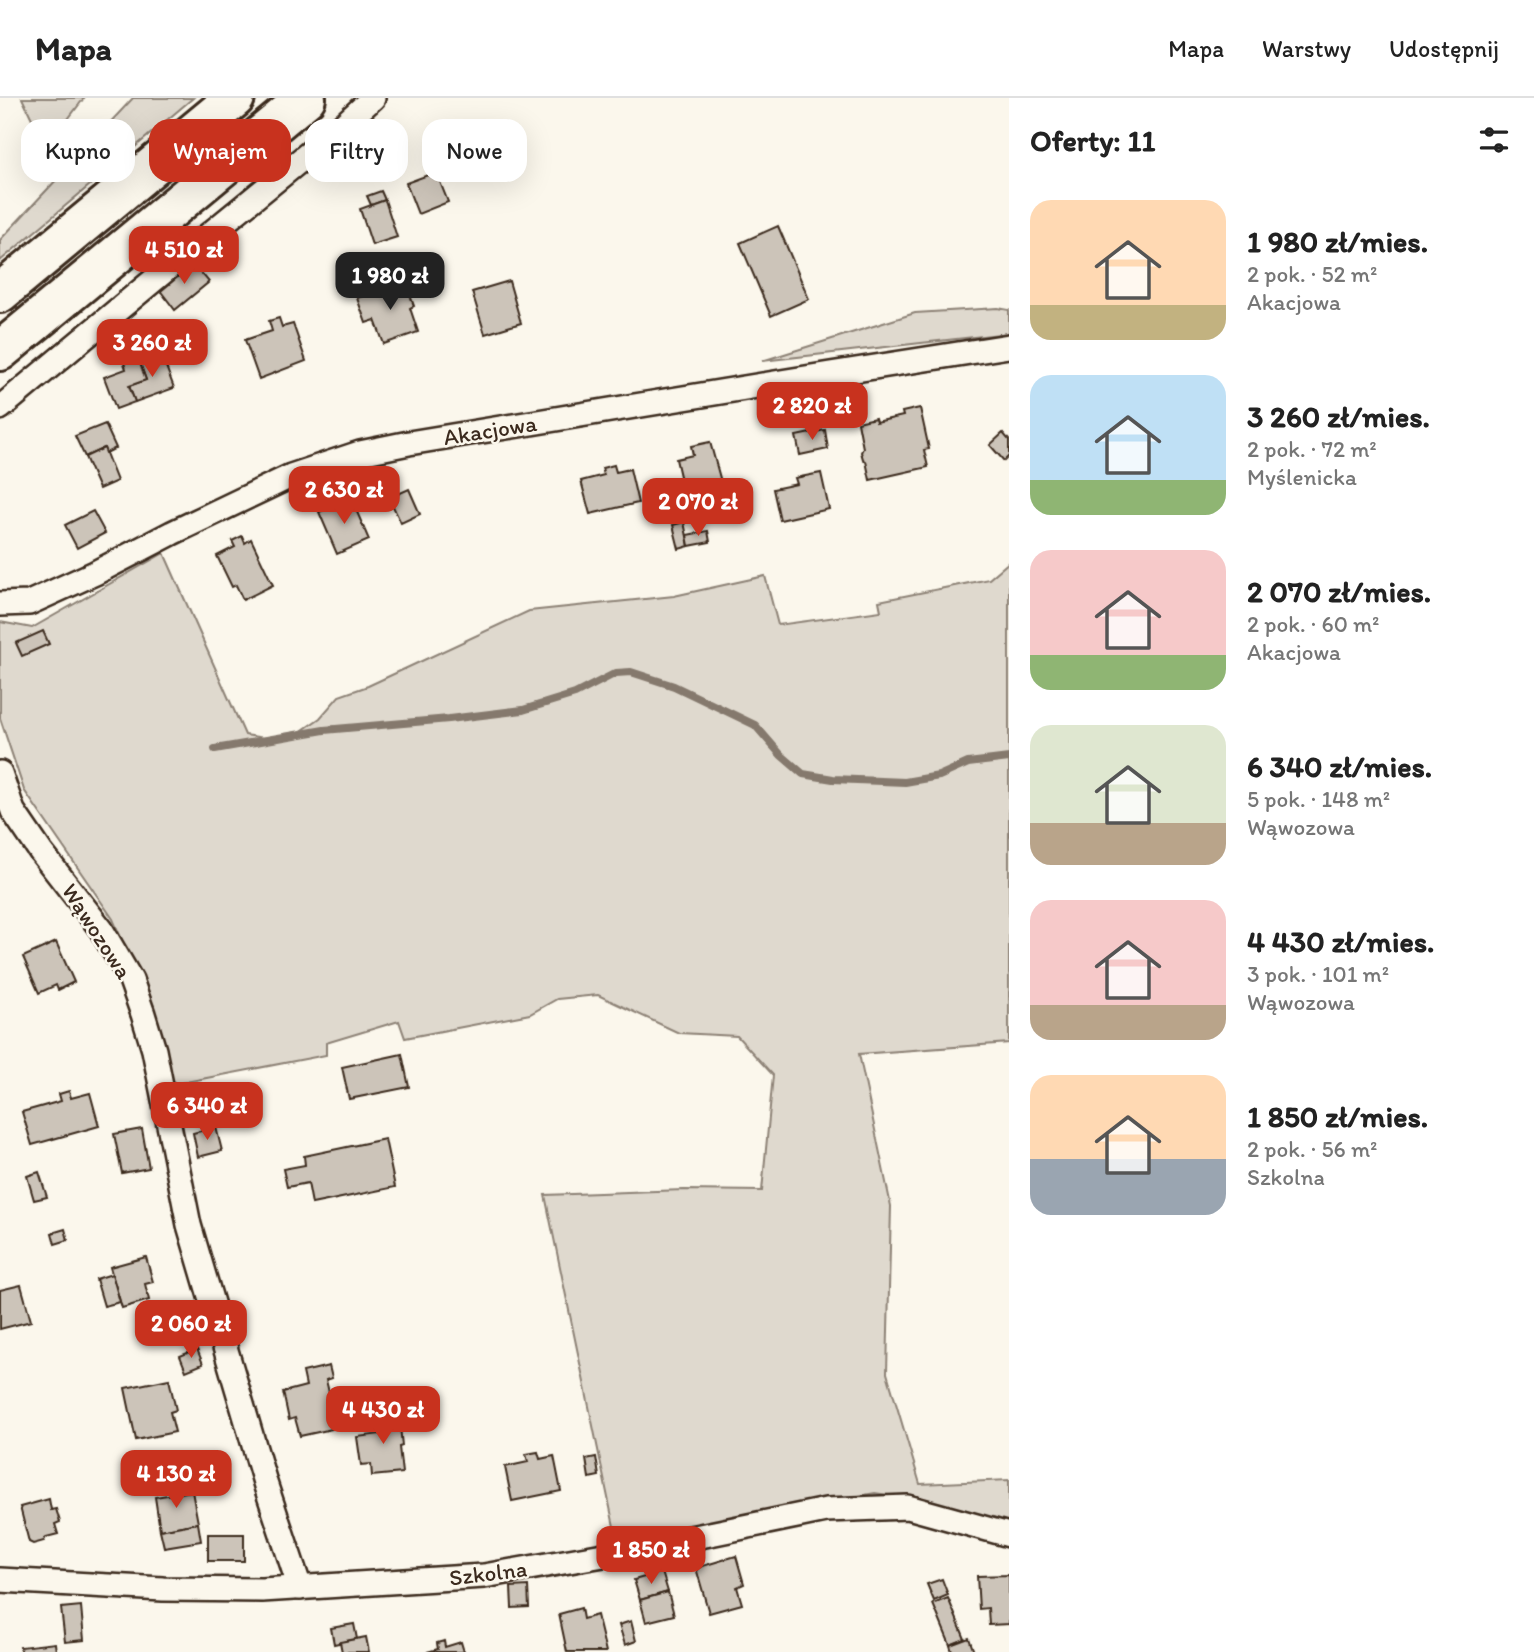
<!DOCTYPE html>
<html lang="pl">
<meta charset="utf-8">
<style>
body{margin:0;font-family:Itim,sans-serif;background:#f6f6f6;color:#222;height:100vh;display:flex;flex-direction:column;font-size:26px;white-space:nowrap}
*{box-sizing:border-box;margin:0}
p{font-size:23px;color:#767676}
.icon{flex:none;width:38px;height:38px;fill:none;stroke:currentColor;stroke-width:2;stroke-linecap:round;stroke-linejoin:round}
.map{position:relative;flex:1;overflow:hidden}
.drawer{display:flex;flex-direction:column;background:#fff;width:525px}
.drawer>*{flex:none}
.hud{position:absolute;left:21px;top:21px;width:665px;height:63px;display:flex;gap:14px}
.price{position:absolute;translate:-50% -60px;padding:0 16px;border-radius:14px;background:#c8321e;color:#fff;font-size:23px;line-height:46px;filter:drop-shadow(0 2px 4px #0008)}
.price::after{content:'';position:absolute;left:50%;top:42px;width:21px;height:16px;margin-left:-10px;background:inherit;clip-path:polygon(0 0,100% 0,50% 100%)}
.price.active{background:#222;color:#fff}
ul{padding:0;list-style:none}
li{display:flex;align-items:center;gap:21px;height:175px;padding:0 21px}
li span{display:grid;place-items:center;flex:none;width:196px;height:140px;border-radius:21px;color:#555}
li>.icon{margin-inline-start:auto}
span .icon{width:84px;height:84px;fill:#fffc;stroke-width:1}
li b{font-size:30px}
h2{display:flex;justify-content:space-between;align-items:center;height:84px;padding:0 21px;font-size:30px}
.tag{padding:0 24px;border-radius:21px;background:#fff;box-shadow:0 7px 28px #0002;font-size:24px;line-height:63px}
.tag.active{background:#c8321e;color:#fff}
header{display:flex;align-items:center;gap:42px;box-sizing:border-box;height:98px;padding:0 35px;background:#fff;border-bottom:2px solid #e0e0e0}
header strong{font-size:33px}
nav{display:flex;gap:38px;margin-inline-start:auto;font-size:24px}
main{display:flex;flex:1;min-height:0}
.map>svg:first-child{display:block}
.green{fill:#dfd9ce;stroke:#8d8276;stroke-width:2}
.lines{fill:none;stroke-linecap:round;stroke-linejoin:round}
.stream{stroke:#85796d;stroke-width:8}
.building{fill:#ccc4b9;stroke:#3b2a1e;stroke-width:2}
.street-casing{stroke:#3b2a1e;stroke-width:28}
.highway-casing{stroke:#3b2a1e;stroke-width:44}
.street{stroke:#fbf7ec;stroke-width:23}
.highway{stroke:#fbf7ec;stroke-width:38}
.labels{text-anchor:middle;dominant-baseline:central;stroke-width:5;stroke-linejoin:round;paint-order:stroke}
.street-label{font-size:23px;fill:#3b2a1e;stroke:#fbf7ec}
</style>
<header>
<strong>Mapa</strong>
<nav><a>Mapa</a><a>Warstwy</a><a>Udostępnij</a></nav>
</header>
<main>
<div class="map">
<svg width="1009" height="1554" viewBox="0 0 1009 1554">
<rect width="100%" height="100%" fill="#fbf7ec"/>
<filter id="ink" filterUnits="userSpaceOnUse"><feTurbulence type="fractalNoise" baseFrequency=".0143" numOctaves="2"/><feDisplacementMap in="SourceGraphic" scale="14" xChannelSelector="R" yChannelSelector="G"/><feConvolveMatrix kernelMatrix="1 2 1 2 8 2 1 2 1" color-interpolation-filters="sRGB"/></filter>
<g filter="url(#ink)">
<g class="green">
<path d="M22,0H84L46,50Z"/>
<path d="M133,0H193L0,163V142Z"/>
<path d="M998,210L1009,212V235L762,263L915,215Z"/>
<path d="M164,455L245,637L272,641L297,636L320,620L339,598L368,588L529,513L674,498L765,478L778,527L881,513L879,503L989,481L1009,464V945L859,956L891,1108L887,1275L920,1386L1009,1382V1426L926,1403L875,1395L617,1443L545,1097L684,1092L762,1093L773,977L737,938L679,935L598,897L557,901L530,916L405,940L399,923L326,945V957L170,987L139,882L113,821L24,692L0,620V524L32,530Z"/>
</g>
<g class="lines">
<path class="stream" d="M215,651L324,632L449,621L523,612L575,596L616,575L631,574L674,588L755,627L781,657L803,676L833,681L905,684L939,678L968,665L1009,660"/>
</g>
<g class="building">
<path d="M436,74L448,104L418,116L406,85Z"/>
<path d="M381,93L385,102L371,107L367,98Z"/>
<path d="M385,102L397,139L372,147L360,111Z"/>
<path d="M778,128L809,201L771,218L740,145Z"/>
<path d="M192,164L209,184L175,212L159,191Z"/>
<path d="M405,183L414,208L410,210L418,234L384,246L375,222L366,225L357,200Z"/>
<path d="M509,183L521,225L485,236L472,194Z"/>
<path d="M279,220L282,229L293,226L306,263L259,281L245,242L272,233L269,223Z"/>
<path d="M148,256L150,262L162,258L174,290L135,304L129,288L146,282L138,260Z"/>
<path d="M138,260L146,282L129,288L135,304L116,311L104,279L126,271L124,265Z"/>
<path d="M920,310L929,351L924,352L928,369L870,382L866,363L863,361L861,354L863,350L858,324L875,320L876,324L903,318L902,314Z"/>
<path d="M105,326L116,350L106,355L104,350L85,359L75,338Z"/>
<path d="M825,332L828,351L800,357L796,338Z"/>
<path d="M1003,335L1009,342V358L1004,363L990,347Z"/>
<path d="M710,344L723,391L685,400L676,361L693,357L691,348Z"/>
<path d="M104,350L117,383L99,391L85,359Z"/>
<path d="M614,367L616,374L630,371L638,405L590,416L581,383L604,377L602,370Z"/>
<path d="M821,375L829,411L780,422L773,391L797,386L795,380Z"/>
<path d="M409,391L420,416L401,425L389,400Z"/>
<path d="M351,400L369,442L337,456L319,414Z"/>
<path d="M93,413L105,435L77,450L65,427Z"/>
<path d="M684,424L689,448L679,451L673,427Z"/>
<path d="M708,433L710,444L689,448L687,437Z"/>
<path d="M242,438L245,445L251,441L273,487L243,502L236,487L232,489L217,458L235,449L232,443Z"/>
<path d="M43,533L49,546L22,558L16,545Z"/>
<path d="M56,844L74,884L58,892L56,887L39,895L23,859Z"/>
<path d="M402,956L409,989L349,1001L342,969Z"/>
<path d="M69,993L71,1000L90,995L99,1028L32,1047L22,1014L61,1003L59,996Z"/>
<path d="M216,1029L222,1053L198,1059L193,1035Z"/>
<path d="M142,1031L149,1070L122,1075L114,1036Z"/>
<path d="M385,1041L395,1089L312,1106L308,1085L287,1089L283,1071L305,1067L304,1058Z"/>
<path d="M39,1074L47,1099L34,1102L27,1078Z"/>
<path d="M65,1131L68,1142L55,1146L52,1135Z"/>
<path d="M146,1159L153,1184L145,1186L149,1202L122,1210L110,1169Z"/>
<path d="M112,1176L120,1204L104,1208L96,1181Z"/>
<path d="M21,1187L31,1223L0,1231V1192Z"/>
<path d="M197,1251L203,1266L186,1273L180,1258Z"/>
<path d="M329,1268L332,1280L326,1282L331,1303L326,1304L332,1331L300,1338L295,1320L289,1322L283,1294L306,1288L303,1274Z"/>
<path d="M169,1281L176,1312L170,1314L175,1334L136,1342L125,1290Z"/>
<path d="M402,1314L404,1327L400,1328L402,1348L399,1349L402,1375L372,1378L371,1366L361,1367L357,1339L381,1336L379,1317Z"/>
<path d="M538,1354L540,1361L554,1358L561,1393L512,1403L505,1369L528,1364L526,1356Z"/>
<path d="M596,1359L599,1378L589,1380L586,1361Z"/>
<path d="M192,1393L198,1425L160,1432L155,1399Z"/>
<path d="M49,1401L51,1412L56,1411L60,1424L55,1426L58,1436L46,1439L44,1443L33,1446L29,1444L20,1409Z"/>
<path d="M198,1425L201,1443L164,1449L160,1432Z"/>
<rect x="208" y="1436" width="36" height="27"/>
<path d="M736,1458L744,1486L737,1489L742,1506L709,1515L696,1470Z"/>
<path d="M662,1474L668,1494L640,1502L634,1482Z"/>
<path d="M1009,1477V1526L989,1527L988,1510L979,1511L977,1478Z"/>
<path d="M942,1481L948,1497L934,1503L927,1486Z"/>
<path d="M528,1488L529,1509L512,1510L511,1489Z"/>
<path d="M668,1494L674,1517L646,1524L640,1502Z"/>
<path d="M948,1500L965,1541L950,1547L933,1506Z"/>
<path d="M81,1508L84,1542L65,1544L61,1510Z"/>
<path d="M581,1510L583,1521L597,1517L606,1554H567L559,1516Z"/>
<path d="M631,1523L636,1543L625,1547L619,1527Z"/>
<path d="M354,1526L357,1541L334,1546L331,1530Z"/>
<path d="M366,1539L369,1554H342L340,1544Z"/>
<path d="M969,1540L974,1554H952L950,1547Z"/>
<path d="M444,1543L445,1549L461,1544L464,1554H427L438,1551L437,1545Z"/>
<path d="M55,1545L56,1554H21L20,1549Z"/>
</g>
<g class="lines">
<defs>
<g id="street">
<path d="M0,310L179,161L340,30L373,0"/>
<path d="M0,506L29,505L95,475L172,435L291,378L360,355L409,345L830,276L1009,248"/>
<path d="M0,675L13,713L41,754L101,831L131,882L143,916L154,952L189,1127L266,1388L300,1490"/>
<path d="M0,1482L163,1491L262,1492L484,1478L632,1452L826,1412L908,1409L1009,1437"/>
</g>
<g id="highway">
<path d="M0,195L235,0"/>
<path d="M0,253L306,0"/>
</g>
</defs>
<use href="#street" class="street-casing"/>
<use href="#highway" class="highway-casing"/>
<use href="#street" class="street"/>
<use href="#highway" class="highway"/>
</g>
</g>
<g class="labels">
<g class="street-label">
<text transform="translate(490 332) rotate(-9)">Akacjowa</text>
<text transform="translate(97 833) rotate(57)">Wąwozowa</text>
<text transform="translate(488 1475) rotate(-7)">Szkolna</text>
</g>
</g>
</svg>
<b class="price" style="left:184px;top:188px">4 510 zł</b>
<b class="price active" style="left:390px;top:214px">1 980 zł</b>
<b class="price" style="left:152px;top:281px">3 260 zł</b>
<b class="price" style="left:812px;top:344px">2 820 zł</b>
<b class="price" style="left:344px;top:428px">2 630 zł</b>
<b class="price" style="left:698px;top:440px">2 070 zł</b>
<b class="price" style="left:207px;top:1044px">6 340 zł</b>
<b class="price" style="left:191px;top:1262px">2 060 zł</b>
<b class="price" style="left:383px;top:1348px">4 430 zł</b>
<b class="price" style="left:176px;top:1412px">4 130 zł</b>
<b class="price" style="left:651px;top:1488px">1 850 zł</b>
<div class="hud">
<a class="tag">Kupno</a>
<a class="tag active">Wynajem</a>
<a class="tag">Filtry</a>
<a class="tag">Nowe</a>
</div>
</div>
<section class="drawer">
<h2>Oferty: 11<svg class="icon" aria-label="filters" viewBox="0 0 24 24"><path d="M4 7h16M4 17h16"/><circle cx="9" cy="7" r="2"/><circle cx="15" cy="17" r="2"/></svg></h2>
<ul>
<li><span style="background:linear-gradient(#ffd9b3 75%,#c2b280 0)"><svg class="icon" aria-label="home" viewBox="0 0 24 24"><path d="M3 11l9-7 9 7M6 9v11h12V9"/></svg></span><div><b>1 980 zł/mies.</b><p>2 pok. · 52 m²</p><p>Akacjowa</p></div></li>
<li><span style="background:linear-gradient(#bfe0f5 75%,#8fb573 0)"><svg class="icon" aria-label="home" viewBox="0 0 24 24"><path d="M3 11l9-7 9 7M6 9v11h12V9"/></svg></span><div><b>3 260 zł/mies.</b><p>2 pok. · 72 m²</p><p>Myślenicka</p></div></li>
<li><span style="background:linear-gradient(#f6c9c9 75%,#8fb573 0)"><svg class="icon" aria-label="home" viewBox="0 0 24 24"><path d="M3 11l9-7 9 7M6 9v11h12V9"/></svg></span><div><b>2 070 zł/mies.</b><p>2 pok. · 60 m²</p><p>Akacjowa</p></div></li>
<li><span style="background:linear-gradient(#dfe7d0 70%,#b9a48a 0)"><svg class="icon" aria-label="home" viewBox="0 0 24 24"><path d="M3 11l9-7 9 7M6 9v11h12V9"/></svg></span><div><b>6 340 zł/mies.</b><p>5 pok. · 148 m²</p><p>Wąwozowa</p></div></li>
<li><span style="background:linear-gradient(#f6c9c9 75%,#b9a48a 0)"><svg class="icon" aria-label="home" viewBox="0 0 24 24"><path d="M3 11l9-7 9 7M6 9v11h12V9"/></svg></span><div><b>4 430 zł/mies.</b><p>3 pok. · 101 m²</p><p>Wąwozowa</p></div></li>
<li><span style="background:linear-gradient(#ffd9b3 60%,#9aa5b1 0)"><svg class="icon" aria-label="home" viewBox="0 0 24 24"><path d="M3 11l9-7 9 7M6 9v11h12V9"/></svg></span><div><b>1 850 zł/mies.</b><p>2 pok. · 56 m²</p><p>Szkolna</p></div></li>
</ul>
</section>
</main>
